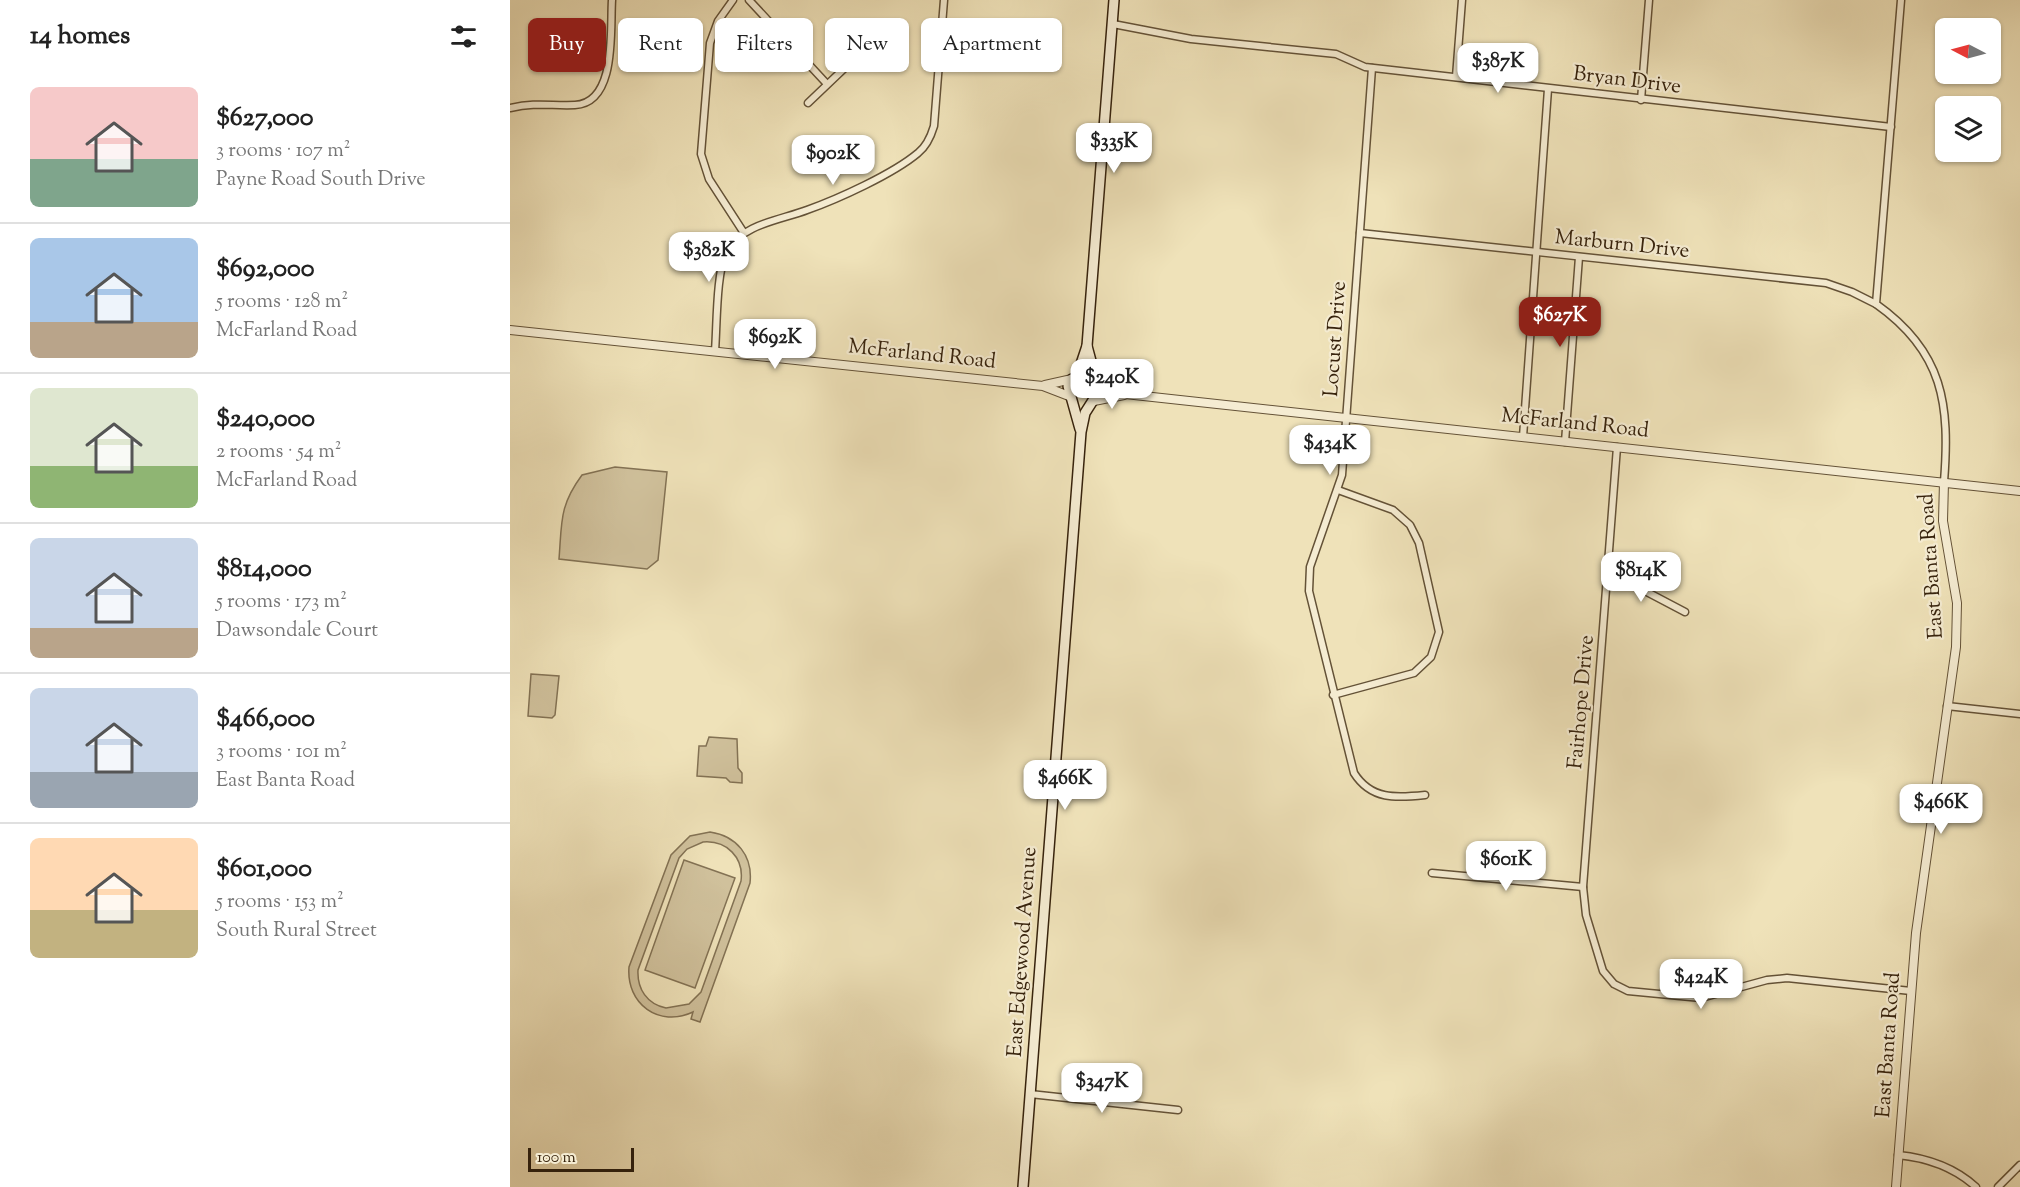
<!DOCTYPE html>
<meta charset="utf-8">
<style>
body{margin:0;font-family:"Sorts Mill Goudy",serif;background:#f6f6f6;color:#222;height:100vh;display:flex;flex-direction:column;font-size:22px;white-space:nowrap}
*{box-sizing:border-box;margin:0}
p{font-size:20px;color:#767676}
.icon{flex:none;width:33px;height:33px;fill:none;stroke:currentColor;stroke-width:2;stroke-linecap:round;stroke-linejoin:round}
.map{position:relative;flex:1;overflow:hidden}
.sheet{display:flex;flex-direction:column;background:#fff;width:510px}
.sheet>*{flex:none}
.hud{position:absolute;left:18px;top:18px;width:570px;height:54px;display:flex;gap:12px}
.needle{width:39px;rotate:276deg}
.buttons{position:absolute;left:1425px;top:18px;display:grid;gap:12px}
.buttons a{display:grid;place-items:center;width:66px;height:66px;border-radius:9px;background:#fff;box-shadow:0 2px 4px #0004;font-size:30px}
.scale{position:absolute;left:18px;bottom:15px;width:106px;box-sizing:border-box;padding-left:6px;border:3px solid #36220c;border-top:0;font-size:16px;line-height:21px;white-space:nowrap;color:#36220c;-webkit-text-stroke:4px #f5ecd2;paint-order:stroke}
.price{position:absolute;translate:-50% -51px;padding:0 14px;border-radius:12px;background:#fff;color:#222;font-size:20px;line-height:39px;filter:drop-shadow(0 2px 3px #0008)}
.price::after{content:'';position:absolute;left:50%;top:36px;width:18px;height:14px;margin-left:-9px;background:inherit;clip-path:polygon(0 0,100% 0,50% 100%)}
.price.active{background:#8f2418;color:#fff}
ul{padding:0;list-style:none}
li{display:flex;align-items:center;gap:18px;height:150px;padding:0 30px}
li+li{border-top:2px solid #e0e0e0}
li span{display:grid;place-items:center;flex:none;width:168px;height:120px;border-radius:9px;color:#555}
li>.icon{margin-inline-start:auto}
span .icon{width:72px;height:72px;fill:#fffc;stroke-width:1}
li b{font-size:26px}
h2{display:flex;justify-content:space-between;align-items:center;height:72px;padding:0 30px;font-size:26px}
.tag{padding:0 21px;border-radius:9px;background:#fff;box-shadow:0 2px 4px #0004;font-size:21px;line-height:54px}
.tag.active{background:#8f2418;color:#fff}
main{display:flex;flex:1;min-height:0}
.map>svg:first-child{display:block}
.green{fill:#d0c19c;stroke:#837254;stroke-width:1.5;fill-rule:evenodd}
.lines{fill:none;stroke-linecap:round;stroke-linejoin:round}
.minor-casing{stroke:#645237;stroke-width:9}
.tertiary-casing{stroke:#645237;stroke-width:10}
.secondary-casing{stroke:#36220c;stroke-width:12}
.minor{stroke:#f5ecd2;stroke-width:6}
.tertiary{stroke:#f5ecd2;stroke-width:8}
.secondary{stroke:#f5ecd2;stroke-width:9}
.labels{text-anchor:middle;dominant-baseline:central;stroke-width:4.5;stroke-linejoin:round;paint-order:stroke}
.street-label{font-size:21px;fill:#36220c;stroke:#f5ecd2}
</style>
<main>
<section class="sheet">
<h2>14 homes<svg class="icon" aria-label="filters" viewBox="0 0 24 24"><path d="M4 7h16M4 17h16"/><circle cx="9" cy="7" r="2"/><circle cx="15" cy="17" r="2"/></svg></h2>
<ul>
<li><span style="background:linear-gradient(#f6c9c9 60%,#7fa58c 0)"><svg class="icon" aria-label="home" viewBox="0 0 24 24"><path d="M3 11l9-7 9 7M6 9v11h12V9"/></svg></span><div><b>$627,000</b><p>3 rooms · 107 m²</p><p>Payne Road South Drive</p></div></li>
<li><span style="background:linear-gradient(#a9c7e8 70%,#b9a48a 0)"><svg class="icon" aria-label="home" viewBox="0 0 24 24"><path d="M3 11l9-7 9 7M6 9v11h12V9"/></svg></span><div><b>$692,000</b><p>5 rooms · 128 m²</p><p>McFarland Road</p></div></li>
<li><span style="background:linear-gradient(#dfe7d0 65%,#8fb573 0)"><svg class="icon" aria-label="home" viewBox="0 0 24 24"><path d="M3 11l9-7 9 7M6 9v11h12V9"/></svg></span><div><b>$240,000</b><p>2 rooms · 54 m²</p><p>McFarland Road</p></div></li>
<li><span style="background:linear-gradient(#c9d6e8 75%,#b9a48a 0)"><svg class="icon" aria-label="home" viewBox="0 0 24 24"><path d="M3 11l9-7 9 7M6 9v11h12V9"/></svg></span><div><b>$814,000</b><p>5 rooms · 173 m²</p><p>Dawsondale Court</p></div></li>
<li><span style="background:linear-gradient(#c9d6e8 70%,#9aa5b1 0)"><svg class="icon" aria-label="home" viewBox="0 0 24 24"><path d="M3 11l9-7 9 7M6 9v11h12V9"/></svg></span><div><b>$466,000</b><p>3 rooms · 101 m²</p><p>East Banta Road</p></div></li>
<li><span style="background:linear-gradient(#ffd9b3 60%,#c2b280 0)"><svg class="icon" aria-label="home" viewBox="0 0 24 24"><path d="M3 11l9-7 9 7M6 9v11h12V9"/></svg></span><div><b>$601,000</b><p>5 rooms · 153 m²</p><p>South Rural Street</p></div></li>
</ul>
</section>
<div class="map">
<svg width="1510" height="1187" viewBox="0 0 1510 1187">
<rect width="100%" height="100%" fill="#efe2b9"/>
<filter id="stains"><feTurbulence type="fractalNoise" baseFrequency=".00333" numOctaves="4"/><feColorMatrix values="0 0 0 0 .2 0 0 0 0 .09 0 0 0 0 .02 0 0 0 .5 -.17"/></filter>
<radialGradient id="worn" r=".72"><stop offset=".6" stop-color="#630" stop-opacity="0"/><stop offset="1" stop-color="#630" stop-opacity=".3"/></radialGradient>
<g class="green">
<path d="M105,467L157,472L148,560L137,569L49,559C52,522 49,506 72,475Z"/>
<path d="M21,674L49,676L45,715L42,718L18,716Z"/>
<path d="M199,737L227,739L228,768L232,773V783L220,782L216,778L187,776L189,746H196Z"/>
<path d="M200,832C227,836 243,856 240,883L190,1022L181,1019L183,1012C149,1028 116,1004 119,967L161,855L180,836ZM193,842C217,840 234,858 231,881L191,992L179,1004L156,1008C137,1004 127,989 128,970L169,858L177,849Z"/>
<path d="M174,860L225,878L185,988L135,970Z"/>
</g>
<g class="lines">
<defs>
<g id="minor">
<path d="M223,0L208,21L200,43L191,154L199,179L234,233"/>
<path d="M239,0L317,84"/>
<path d="M1391,0L1366,304C1434,352 1440,405 1434,482"/>
<path d="M603,24L681,39L826,54L855,67L1381,127"/>
<path d="M862,68L832,475L800,567L799,591L844,773C861,800 886,798 915,795"/>
<path d="M946,77L952,0"/>
<path d="M1131,100L1139,0"/>
<path d="M298,103L341,62"/>
<path d="M0,108C27,102 40,106 65,105C107,103 100,30 102,0"/>
<path d="M850,233L1316,283L1342,292L1366,304"/>
<path d="M205,351C207,327 206,270 217,251C232,224 271,220 297,210C328,199 383,174 408,153C417,146 421,136 424,126L434,0"/>
<path d="M1013,437L1038,89"/>
<path d="M1055,442L1069,257"/>
<path d="M1107,447L1073,887L1076,915L1093,971L1104,984L1118,991L1191,998L1257,980L1277,978L1401,991"/>
<path d="M1099,572L1175,612"/>
<path d="M823,695L904,673L921,657L929,632L909,543L900,525L883,510L828,490"/>
<path d="M1437,706L1510,714"/>
<path d="M922,873L1073,887"/>
<path d="M520,1094L668,1110"/>
<path d="M1388,1155C1418,1158 1444,1167 1466,1187"/>
<path d="M1488,1187L1510,1165"/>
</g>
<g id="tertiary">
<path d="M0,330L533,386L559,396"/>
<path d="M588,383L615,394L1510,491"/>
<path d="M535,385L562,379"/>
<path d="M584,401L614,395"/>
<path d="M1386,1187L1406,933L1446,647L1447,603L1433,521L1434,482"/>
</g>
<g id="secondary">
<path d="M567,376L577,346L604,0"/>
<path d="M570,429L558,386L562,379L570,375L585,379"/>
<path d="M513,1187L571,432L575,413L589,391L577,346"/>
</g>
</defs>
<use href="#minor" class="minor-casing"/>
<use href="#tertiary" class="tertiary-casing"/>
<use href="#secondary" class="secondary-casing"/>
<use href="#minor" class="minor"/>
<use href="#tertiary" class="tertiary"/>
<use href="#secondary" class="secondary"/>
</g>
<g class="labels">
<g class="street-label">
<text transform="translate(1117 81) rotate(7)">Bryan Drive</text>
<text transform="translate(1112 245) rotate(6)">Marburn Drive</text>
<text transform="translate(826 339) rotate(-86)">Locust Drive</text>
<text transform="translate(412 355) rotate(6)">McFarland Road</text>
<text transform="translate(1065 424) rotate(6)">McFarland Road</text>
<text transform="translate(1422 566) rotate(-94)">East Banta Road</text>
<text transform="translate(1072 702) rotate(-85)">Fairhope Drive</text>
<text transform="translate(513 952) rotate(-86)">East Edgewood Avenue</text>
<text transform="translate(1379 1045) rotate(-86)">East Banta Road</text>
</g>
</g>
<rect width="100%" height="100%" filter="url(#stains)"/>
<rect width="100%" height="100%" fill="url(#worn)"/>
</svg>
<div class="buttons">
<a><svg class="needle" viewBox="-14 -14 28 28"><path d="M0-13l5 13h-10z" fill="#e53935"/><path d="M0 13l5-13h-10z" fill="#767676"/></svg></a>
<a><svg class="icon" aria-label="layers" viewBox="0 0 24 24"><path d="M12 4l9 5-9 5-9-5zM3 14l9 5 9-5"/></svg></a>
</div>
<div class="scale">100 m</div>
<b class="price" style="left:988px;top:94px">$387K</b>
<b class="price" style="left:604px;top:174px">$335K</b>
<b class="price" style="left:323px;top:186px">$902K</b>
<b class="price" style="left:199px;top:283px">$382K</b>
<b class="price active" style="left:1050px;top:348px">$627K</b>
<b class="price" style="left:265px;top:370px">$692K</b>
<b class="price" style="left:602px;top:410px">$240K</b>
<b class="price" style="left:820px;top:476px">$434K</b>
<b class="price" style="left:1131px;top:603px">$814K</b>
<b class="price" style="left:555px;top:811px">$466K</b>
<b class="price" style="left:1431px;top:835px">$466K</b>
<b class="price" style="left:996px;top:892px">$601K</b>
<b class="price" style="left:1191px;top:1010px">$424K</b>
<b class="price" style="left:592px;top:1114px">$347K</b>
<div class="hud">
<a class="tag active">Buy</a>
<a class="tag">Rent</a>
<a class="tag">Filters</a>
<a class="tag">New</a>
<a class="tag">Apartment</a>
</div>
</div>
</main>
